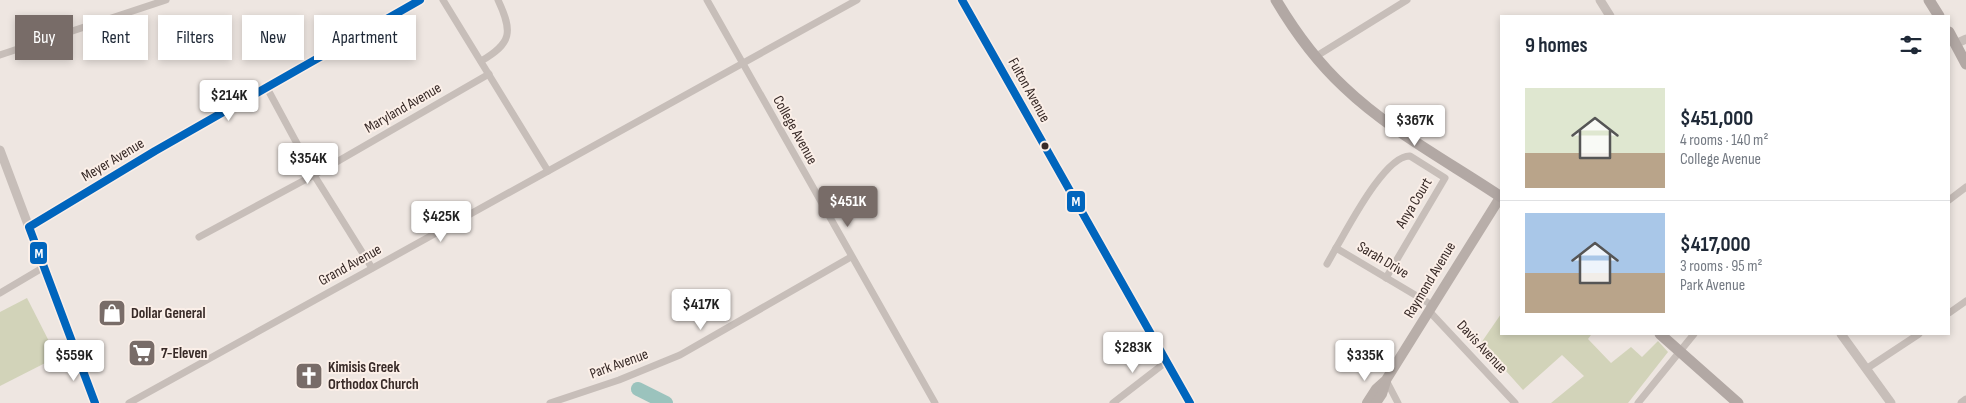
<!DOCTYPE html>
<meta charset="utf-8">
<style>
body{margin:0;font-family:"Sofia Sans Condensed",sans-serif;background:#f6f6f7;color:#1f2937;height:100vh;display:flex;flex-direction:column;font-size:19px;white-space:nowrap}
*{box-sizing:border-box;margin:0}
p{font-size:16px;color:#747a83}
.icon{flex:none;width:28px;height:28px;fill:none;stroke:currentColor;stroke-width:2;stroke-linecap:round;stroke-linejoin:round}
.map{position:relative;flex:1;overflow:hidden}
.details{position:absolute;left:1500px;top:15px;width:450px;height:320px;display:flex;flex-direction:column;background:#fff;border-radius:0px;box-shadow:0 2px 8px #0003}
.details>*{flex:none}
.guide{position:absolute;left:15px;top:15px;width:475px;height:45px;display:flex;gap:10px}
.price{position:absolute;translate:-50% -42px;padding:0 11px;border-radius:5px;background:#fff;color:#222;font-size:16px;line-height:32px;filter:drop-shadow(0 1px 2px #0008)}
.price::after{content:'';position:absolute;left:50%;top:30px;width:15px;height:11px;margin-left:-8px;background:inherit;clip-path:polygon(0 0,100% 0,50% 100%)}
.price.selected{background:#786c68;color:#fff}
ul{padding:0;list-style:none}
li{display:flex;align-items:center;gap:15px;height:125px;padding:0 25px}
li+li{border-top:1px solid #e0e1e3}
li span{display:grid;place-items:center;flex:none;width:140px;height:100px;border-radius:0px;color:#555}
li>.icon{margin-inline-start:auto}
span .icon{width:60px;height:60px;fill:#fffc;stroke-width:1}
li b{font-size:21px}
h2{display:flex;justify-content:space-between;align-items:center;height:60px;padding:0 25px;font-size:21px}
.chip{padding:0 18px;border-radius:0px;background:#fff;box-shadow:0 2px 8px #0003;font-size:18px;line-height:45px}
.chip.selected{background:#786c68;color:#fff}
.map>svg:first-child{display:block}
.green{fill:#d2d3b9}
.lines{fill:none;stroke-linecap:round;stroke-linejoin:round}
.river{stroke:#9bc3bd;stroke-width:14}
.minor{stroke:#c7beb9;stroke-width:7}
.tertiary{stroke:#c7beb9;stroke-width:9}
.secondary{stroke:#b8aea9;stroke-width:10}
.trunk{stroke:#b2a8a4;stroke-width:11}
.bus-1-casing{stroke:#fbefe8;stroke-width:11}
.bus-1{stroke:#0065bd;stroke-width:8}
.bus-dot{fill:#382a27;stroke:#fbefe8;stroke-width:2}
.labels{text-anchor:middle;dominant-baseline:central;stroke-width:4;stroke-linejoin:round;paint-order:stroke}
.street-label{font-size:15px;fill:#382a27;stroke:#fbefe8}
.poi-label{font-size:15px;font-weight:bold;fill:#382a27;stroke:#fbefe8;text-anchor:start}
.line-badge{stroke:#fbefe8;stroke-width:2}
.badge-label{font-size:14px;text-anchor:middle;font-weight:bold;fill:#fff}
</style>
<div class="map">
<svg width="1966" height="403" viewBox="0 0 1966 403">
<rect width="100%" height="100%" fill="#eee6e1"/>
<g class="green">
<path d="M27,298L57,357L0,386V312Z"/>
<path d="M1501,314V334H1589L1591,335L1588,339L1611,363L1631,347L1642,357L1658,341L1668,352L1628,403H1551L1584,376L1562,355L1523,390L1481,343Z"/>
</g>
<g class="lines">
<path class="river" d="M638,389L666,403"/>
<g class="minor">
<path d="M443,0L548,171"/>
<path d="M707,0L935,403"/>
<path d="M962,0L1190,403"/>
<path d="M0,55L166,0"/>
<path d="M1315,57L1407,0"/>
<path d="M481,61C512,43 513,32 498,0"/>
<path d="M267,88L314,175L372,268"/>
<path d="M1949,200L1966,187"/>
<path d="M29,227L155,151L420,0"/>
<path d="M199,237L314,175L489,74"/>
<path d="M1336,248C1348,228 1385,155 1410,156L1445,178L1386,278"/>
<path d="M1327,264L1336,248L1432,305"/>
<path d="M0,293L44,267"/>
<path d="M1429,311L1515,403"/>
<path d="M1949,313L1966,301"/>
<path d="M1866,369L1919,334"/>
<path d="M1386,380L1398,403"/>
<path d="M129,403L857,0"/>
<path d="M550,403L619,380L680,355L851,257"/>
<path d="M1113,403L1166,362"/>
<path d="M1638,403L1694,334"/>
</g>
<g class="tertiary">
<path d="M1600,0L1610,16"/>
<path d="M1955,44L1966,39"/>
<path d="M0,150L95,403"/>
<path d="M1841,334L1891,403"/>
<path d="M1962,403L1966,400"/>
</g>
<g class="secondary">
<path d="M1367,403L1376,389L1386,380L1501,196"/>
<path d="M1376,403L1382,394L1386,381"/>
</g>
<g class="trunk">
<path d="M1276,0C1295,32 1317,62 1344,87C1390,131 1449,162 1501,197"/>
<path d="M1929,0L1939,16"/>
<path d="M1949,32L1966,64"/>
<path d="M1660,334L1738,403"/>
</g>
<defs>
<g id="bus-1">
<path d="M962,0L1190,403"/>
<path d="M95,403L29,227L155,151L420,0"/>
</g>
</defs>
<use href="#bus-1" class="bus-1-casing"/>
<use href="#bus-1" class="bus-1"/>
</g>
<defs>
<symbol id="shop-square" viewBox="-11 -11 22 22"><rect x="-9" y="-9" width="18" height="18" rx="4" fill="#786c68" stroke="#fbefe8"/><path d="M-5-2.5h2.3a2.7 3.5 0 0 1 5.4 0H5L5.5 6h-11ZM-1.5-2.5h3a1.5 2.3 0 0 0-3 0Z" fill="#fff"/></symbol>
<symbol id="supermarket-square" viewBox="-11 -11 22 22"><rect x="-9" y="-9" width="18" height="18" rx="4" fill="#786c68" stroke="#fbefe8"/><path d="M-6-5.5h2.5l.6 2H6L4.5 2H-2.5L-4.4-4H-6ZM-1.5 3.2a1.3 1.3 0 1 0 .1 0ZM3 3.2a1.3 1.3 0 1 0 .1 0Z" fill="#fff"/></symbol>
<symbol id="church-square" viewBox="-11 -11 22 22"><rect x="-9" y="-9" width="18" height="18" rx="4" fill="#786c68" stroke="#fbefe8"/><path d="M-1.2-6h2.4v3.5h3.3v2.4h-3.3V6h-2.4V-.1h-3.3v-2.4h3.3Z" fill="#fff"/></symbol>
</defs>
<g fill-rule="evenodd">
<use href="#shop-square" x="96" y="297" width="32" height="32"/>
<use href="#supermarket-square" x="126" y="337" width="32" height="32"/>
<use href="#church-square" x="293" y="360" width="32" height="32"/>
</g>
<circle class="bus-dot" cx="1045" cy="146" r="4.5"/>
<g class="labels">
<g class="street-label">
<text transform="translate(1029 90) rotate(61)">Fulton Avenue</text>
<text transform="translate(403 108) rotate(-30)">Maryland Avenue</text>
<text transform="translate(795 130) rotate(61)">College Avenue</text>
<text transform="translate(113 160) rotate(-31)">Meyer Avenue</text>
<text transform="translate(1414 203) rotate(-59)">Anya Court</text>
<text transform="translate(1383 260) rotate(31)">Sarah Drive</text>
<text transform="translate(350 265) rotate(-29)">Grand Avenue</text>
<text transform="translate(1430 280) rotate(-59)">Raymond Avenue</text>
<text transform="translate(1482 347) rotate(47)">Davis Avenue</text>
<text transform="translate(619 364) rotate(-20)">Park Avenue</text>
</g>
<g class="poi-label">
<text x="131" y="313">Dollar General</text>
<text x="161" y="353">7-Eleven</text>
<text x="328" y="367">Kimisis Greek<tspan x="328" dy="17">Orthodox Church</tspan></text>
</g>
</g>
<g class="line-badge">
<rect x="1066" y="190" width="20" height="23" rx="5" fill="#0065bd"/>
<rect x="29" y="241" width="19" height="24" rx="5" fill="#0065bd"/>
</g>
<g class="badge-label">
<text x="1076" y="206">M</text>
<text x="39" y="258">M</text>
</g>
</svg>
<b class="price" style="left:229px;top:122px">$214K</b>
<b class="price" style="left:1415px;top:147px">$367K</b>
<b class="price" style="left:308px;top:185px">$354K</b>
<b class="price selected" style="left:848px;top:228px">$451K</b>
<b class="price" style="left:441px;top:243px">$425K</b>
<b class="price" style="left:701px;top:331px">$417K</b>
<b class="price" style="left:1133px;top:374px">$283K</b>
<b class="price" style="left:74px;top:382px">$559K</b>
<b class="price" style="left:1365px;top:382px">$335K</b>
<div class="guide">
<a class="chip selected">Buy</a>
<a class="chip">Rent</a>
<a class="chip">Filters</a>
<a class="chip">New</a>
<a class="chip">Apartment</a>
</div>
<section class="details">
<h2>9 homes<svg class="icon" aria-label="filters" viewBox="0 0 24 24"><path d="M4 7h16M4 17h16"/><circle cx="9" cy="7" r="2"/><circle cx="15" cy="17" r="2"/></svg></h2>
<ul>
<li><span style="background:linear-gradient(#dfe7d0 65%,#b9a48a 0)"><svg class="icon" aria-label="home" viewBox="0 0 24 24"><path d="M3 11l9-7 9 7M6 9v11h12V9"/></svg></span><div><b>$451,000</b><p>4 rooms · 140 m²</p><p>College Avenue</p></div></li>
<li><span style="background:linear-gradient(#a9c7e8 60%,#b9a48a 0)"><svg class="icon" aria-label="home" viewBox="0 0 24 24"><path d="M3 11l9-7 9 7M6 9v11h12V9"/></svg></span><div><b>$417,000</b><p>3 rooms · 95 m²</p><p>Park Avenue</p></div></li>
</ul>
</section>
</div>
